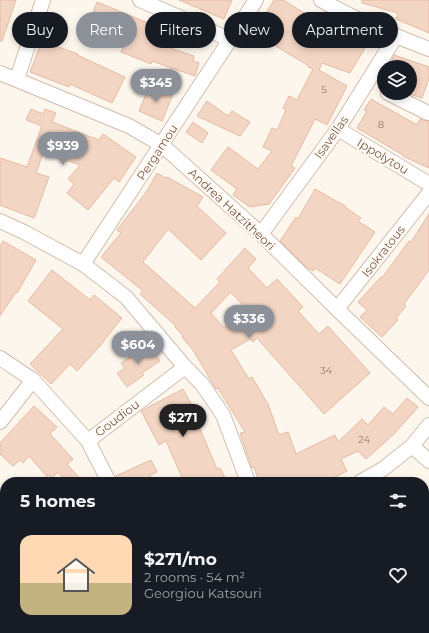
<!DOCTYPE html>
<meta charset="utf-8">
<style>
body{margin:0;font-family:Montserrat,sans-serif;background:#20242c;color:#f1f3f6;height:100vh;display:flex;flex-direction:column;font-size:15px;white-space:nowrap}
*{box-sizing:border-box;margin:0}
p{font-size:13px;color:#9ea1a6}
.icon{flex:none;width:22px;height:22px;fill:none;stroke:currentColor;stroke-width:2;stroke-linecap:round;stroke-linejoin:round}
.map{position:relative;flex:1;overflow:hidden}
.panel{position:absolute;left:0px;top:477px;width:429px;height:156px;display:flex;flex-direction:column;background:#171b24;border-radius:16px 16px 0 0;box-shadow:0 2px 6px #0003}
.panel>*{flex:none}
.top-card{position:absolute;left:12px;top:12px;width:405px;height:36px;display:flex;gap:8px}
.fabs{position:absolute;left:377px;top:60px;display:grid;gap:8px}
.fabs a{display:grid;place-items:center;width:40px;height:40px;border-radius:50%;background:#171b24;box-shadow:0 2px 6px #0003;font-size:20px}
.price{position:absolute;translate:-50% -34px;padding:0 9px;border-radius:14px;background:#8c9099;color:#fff;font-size:13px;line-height:26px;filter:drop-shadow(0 1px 2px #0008)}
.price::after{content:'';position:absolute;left:50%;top:24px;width:12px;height:9px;margin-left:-6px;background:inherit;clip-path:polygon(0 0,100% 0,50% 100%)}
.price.current{background:#222;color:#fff}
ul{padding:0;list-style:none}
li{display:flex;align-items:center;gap:12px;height:100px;padding:0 20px}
li span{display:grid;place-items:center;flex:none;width:112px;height:80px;border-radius:12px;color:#555}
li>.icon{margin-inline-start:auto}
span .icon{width:48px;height:48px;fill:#fffc;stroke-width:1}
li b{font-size:17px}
h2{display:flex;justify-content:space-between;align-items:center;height:48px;padding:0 20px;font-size:17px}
.pill{padding:0 14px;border-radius:18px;background:#171b24;box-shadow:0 2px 6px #0003;font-size:14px;line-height:36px}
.pill.current{background:#8c9099;color:#fff}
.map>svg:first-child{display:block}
.building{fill:#f3d5c3;stroke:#e6bba3;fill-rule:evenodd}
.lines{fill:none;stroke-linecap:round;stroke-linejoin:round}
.minor-casing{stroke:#d1beb0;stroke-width:16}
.path{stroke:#d9b8a5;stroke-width:2.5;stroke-dasharray:1 3;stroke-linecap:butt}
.minor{stroke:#fff;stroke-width:14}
.labels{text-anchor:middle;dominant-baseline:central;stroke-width:4;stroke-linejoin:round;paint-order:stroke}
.number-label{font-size:10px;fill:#987a6a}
.street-label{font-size:12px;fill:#7a5c4d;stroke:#fffaf3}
</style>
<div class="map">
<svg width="429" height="633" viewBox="0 0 429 633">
<rect width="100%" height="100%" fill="#fdf6ec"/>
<g class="building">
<path d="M0,0H16L2,41H0Z"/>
<path d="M179,0H232L224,19Z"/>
<path d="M274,0H283L306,14L308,12L328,23L327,25L365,48L350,73L322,63L319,70L347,86L327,125L315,119L291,166L295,168L269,204L250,207L233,195L237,189L211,170L228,147L258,169L272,151L263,147L272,128L277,130L286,110L283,108L289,96L297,100L313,69L308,67L309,66L254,33Z"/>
<path d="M362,0H429V33L396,19L398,13L362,3Z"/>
<path d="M97,2L165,30L159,44L194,56L193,61L199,63L195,76L152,61L151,64L121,52L125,43L87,28Z"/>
<path d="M42,41L78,54L77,55L125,77L112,103L70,84L69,87L30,72Z"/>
<path d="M394,55L429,67V78L422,98L410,94V67H389Z"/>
<path d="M150,85L173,94L162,121L139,111Z"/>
<path d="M371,99L417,125L420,119L429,122V168L403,156V155L357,128L367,111L364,110Z"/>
<path d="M207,101L228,116L232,111L250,122L240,136L197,116Z"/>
<path d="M31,109L43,114L45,109L56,113L52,122L99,140L103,134L136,157L119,182L114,178L88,210L67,193L74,184L68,179L80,165L43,153L36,173L49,177L34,218L0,205V158L27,167L42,126L26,120Z"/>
<path d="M193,122L208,133L202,143L186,132Z"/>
<path d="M157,173L166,178L167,177L203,197L197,206L226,233L201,260L168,229L143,262L195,308L220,282L217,279L245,248L256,259L248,268L267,288L277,279L303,307L298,311L319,334L328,326L370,373L324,414L257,338L253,342L250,339L231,350L249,379L252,377L268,404L279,435L288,432L296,454L335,435L338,442L362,419L368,425L384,407L393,414L407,398L418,407L394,434L366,459L358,451L341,459L347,471L325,482H259L254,467L252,468L240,433L245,432L218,388L216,389L193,350L182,337L183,336L175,327L176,326L140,294L143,291L101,257L121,233L117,230L147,191ZM231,292L246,309L224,328L211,313Z"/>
<path d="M315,189L345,206V207L361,218L358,221L375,232L340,284L315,268L313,271L305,266L280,241L296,217L298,219Z"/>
<path d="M429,214V270L404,304L406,306L396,318L398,320L382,337L360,317L367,310L358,302L381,277L382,278L409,241L411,242Z"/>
<path d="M3,241L36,260L17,293L16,292L0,316V247Z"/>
<path d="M52,270L90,300L94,295L122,318L99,347L77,371L70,364L51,384L30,364L63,329L28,301Z"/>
<path d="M149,344L160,361L142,373L144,375L127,387L117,373L125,368L121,363Z"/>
<path d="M183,389L201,422L198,424L217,469L220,468L227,482H184L166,441L159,445L141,411Z"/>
<path d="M34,406L57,427L50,434L73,459L67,464L83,482H67L58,472L50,480L29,456L23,463L20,460L13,466L0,454V443Z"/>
<path d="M151,460L157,472L150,475L153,482H117L116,476Z"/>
</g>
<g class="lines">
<defs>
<g id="minor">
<path d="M140,0L231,40"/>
<path d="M321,0C356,20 392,35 429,49"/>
<path d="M0,73L129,126L162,145L261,234L337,309L429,398"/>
<path d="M17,79L43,0"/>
<path d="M388,93L428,113"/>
<path d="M338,129L429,184"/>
<path d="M0,221L24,232L83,264L126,297L185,367L202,384L223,415L248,482"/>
<path d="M261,234L338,129L396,36"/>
<path d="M83,264L256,0"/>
<path d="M337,309L429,193"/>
<path d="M0,358L33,380L88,441L109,482"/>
<path d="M0,422L33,380"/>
<path d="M88,441L185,367"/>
<path d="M412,446L429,461"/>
<path d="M360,482L383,469L412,446L429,425"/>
<path d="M0,590H5"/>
<path d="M424,621L429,620"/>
<path d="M169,628L171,633"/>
<path d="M291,628L292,633"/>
</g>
</defs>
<use href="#minor" class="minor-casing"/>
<path class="path" d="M396,633L398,628"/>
<use href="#minor" class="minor"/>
</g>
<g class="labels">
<g class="number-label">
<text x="324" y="89">5</text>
<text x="381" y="124">8</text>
<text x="326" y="370">34</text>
<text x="364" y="439">24</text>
</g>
<g class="street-label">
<text transform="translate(331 137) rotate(-55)">Isavellas</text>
<text transform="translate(157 152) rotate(-57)">Pergamou</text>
<text transform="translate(383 156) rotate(31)">Ippolytou</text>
<text transform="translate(232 209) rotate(43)">Andrea Hatzitheori</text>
<text transform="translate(383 251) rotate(-52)">Isokratous</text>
<text transform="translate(117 418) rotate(-37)">Goudiou</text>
</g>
</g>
</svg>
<div class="fabs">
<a><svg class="icon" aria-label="layers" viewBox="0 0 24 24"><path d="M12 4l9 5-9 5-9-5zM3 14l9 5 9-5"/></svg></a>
</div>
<b class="price" style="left:156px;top:103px">$345</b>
<b class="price" style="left:63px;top:166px">$939</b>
<b class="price" style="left:249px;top:339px">$336</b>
<b class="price" style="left:138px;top:365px">$604</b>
<b class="price current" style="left:183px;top:438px">$271</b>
<div class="top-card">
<a class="pill">Buy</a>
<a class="pill current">Rent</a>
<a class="pill">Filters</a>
<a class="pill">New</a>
<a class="pill">Apartment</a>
</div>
<section class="panel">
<h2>5 homes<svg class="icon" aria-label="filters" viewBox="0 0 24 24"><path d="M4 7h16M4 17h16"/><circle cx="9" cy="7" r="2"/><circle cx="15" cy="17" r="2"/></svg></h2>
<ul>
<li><span style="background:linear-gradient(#ffd9b3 60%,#c2b280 0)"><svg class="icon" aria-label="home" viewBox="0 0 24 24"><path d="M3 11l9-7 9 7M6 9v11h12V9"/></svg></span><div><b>$271/mo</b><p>2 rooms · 54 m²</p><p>Georgiou Katsouri</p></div><svg class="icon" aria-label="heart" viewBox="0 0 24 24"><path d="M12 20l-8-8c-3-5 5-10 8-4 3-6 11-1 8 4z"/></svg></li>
</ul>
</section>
</div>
